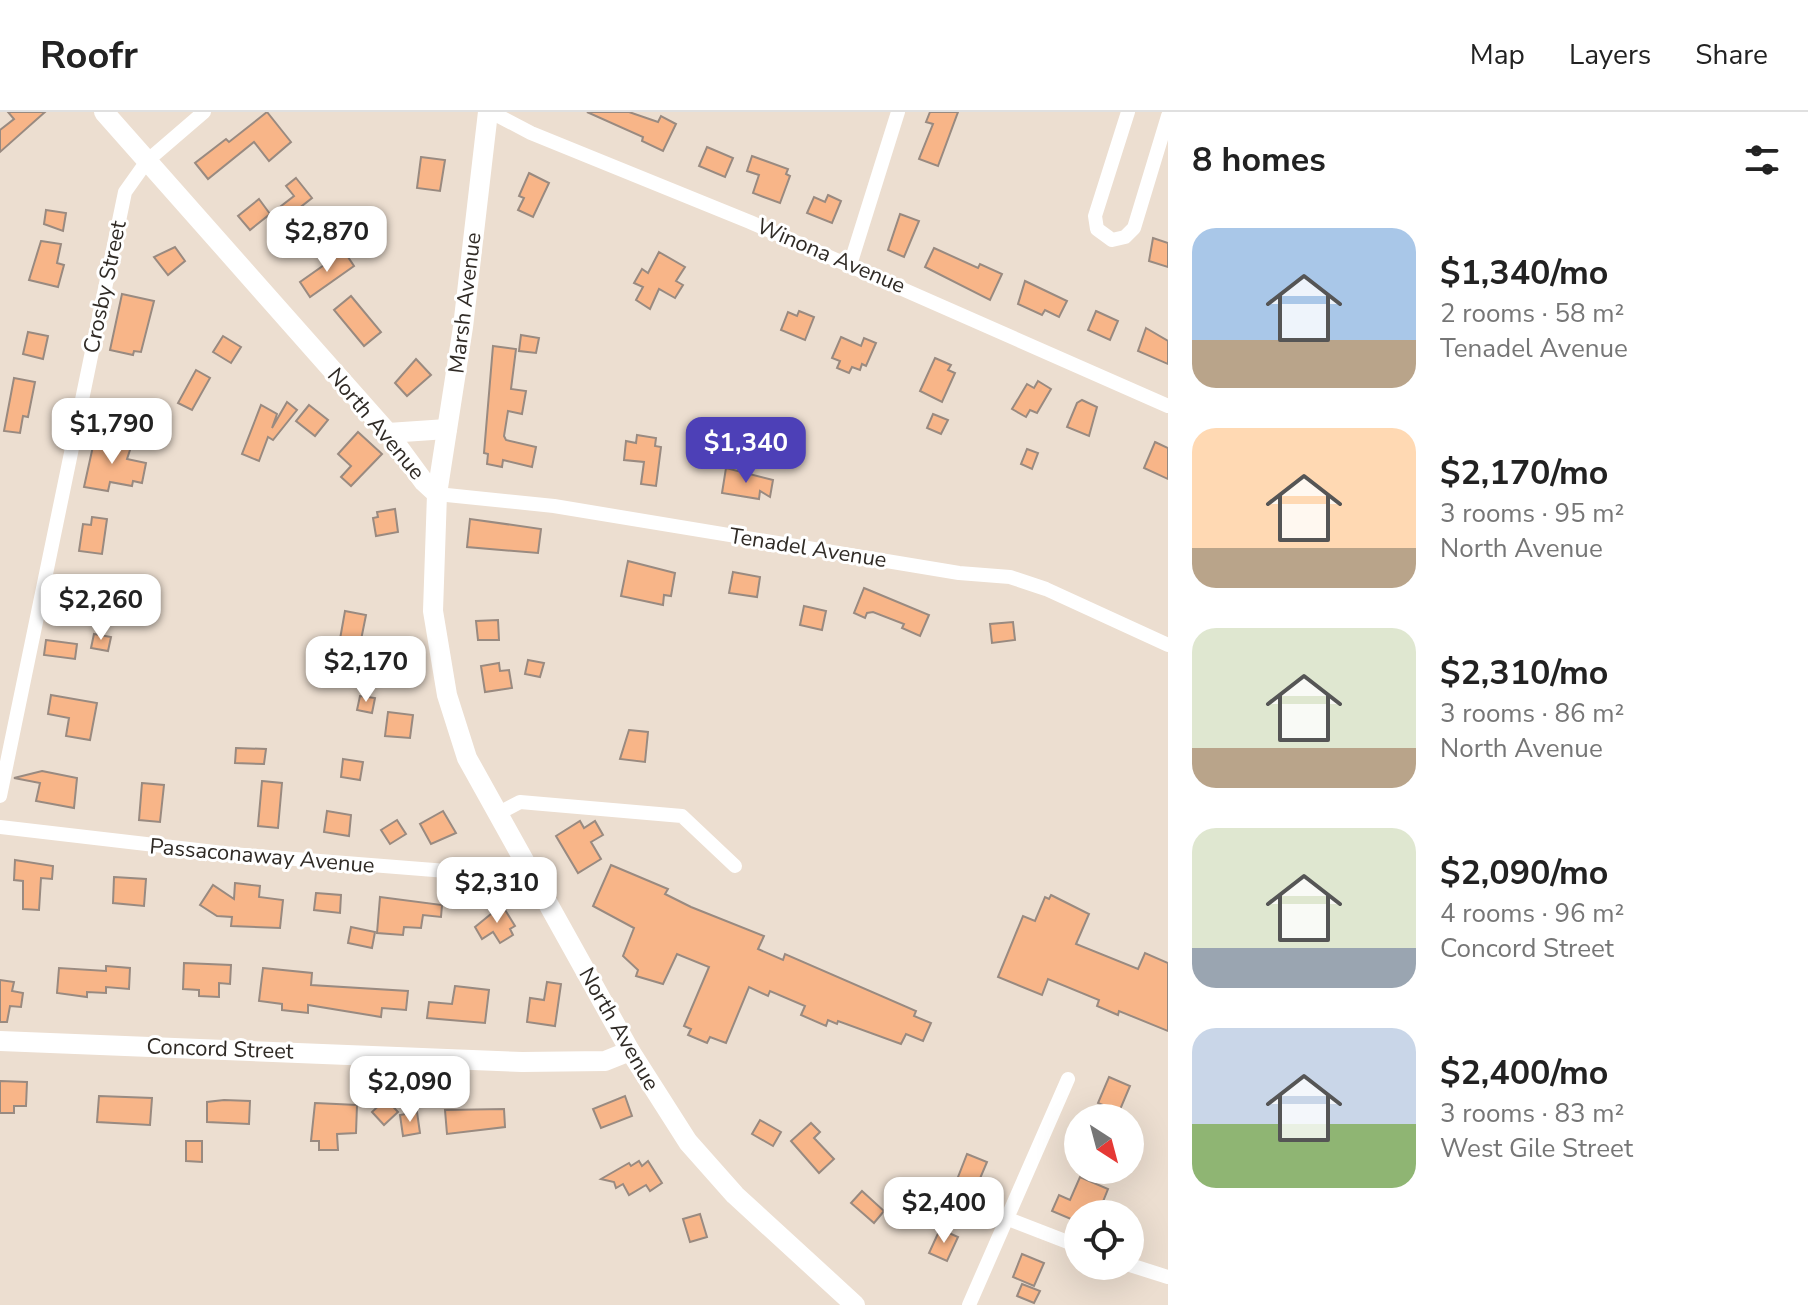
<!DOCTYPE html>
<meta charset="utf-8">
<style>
body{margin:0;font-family:"Nunito Sans",sans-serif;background:#f6f6f6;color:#222;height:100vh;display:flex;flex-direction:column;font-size:30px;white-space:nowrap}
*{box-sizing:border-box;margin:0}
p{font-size:26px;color:#767676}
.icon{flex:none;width:44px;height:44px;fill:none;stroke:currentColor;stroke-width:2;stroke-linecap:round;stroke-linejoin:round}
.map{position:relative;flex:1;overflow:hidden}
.side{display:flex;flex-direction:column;background:#fff;width:640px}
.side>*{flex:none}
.needle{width:52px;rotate:144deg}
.tools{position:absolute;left:1064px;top:992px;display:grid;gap:16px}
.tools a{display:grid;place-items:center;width:80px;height:80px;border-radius:50%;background:#fff;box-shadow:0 8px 32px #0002;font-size:40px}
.price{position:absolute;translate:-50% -68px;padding:0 18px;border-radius:16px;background:#fff;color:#222;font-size:26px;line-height:52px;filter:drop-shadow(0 2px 4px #0008)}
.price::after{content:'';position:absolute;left:50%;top:48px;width:24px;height:18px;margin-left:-12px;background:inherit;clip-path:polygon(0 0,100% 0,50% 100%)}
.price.on{background:#4d40b7;color:#fff}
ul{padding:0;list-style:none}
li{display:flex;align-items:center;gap:24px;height:200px;padding:0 24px}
li span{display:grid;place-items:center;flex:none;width:224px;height:160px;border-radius:24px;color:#555}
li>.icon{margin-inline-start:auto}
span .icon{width:96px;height:96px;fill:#fffc;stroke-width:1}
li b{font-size:34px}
h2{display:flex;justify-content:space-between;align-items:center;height:96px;padding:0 24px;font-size:34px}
header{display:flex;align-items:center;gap:48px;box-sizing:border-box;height:112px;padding:0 40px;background:#fff;border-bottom:2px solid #e0e0e0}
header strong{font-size:38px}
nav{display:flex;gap:44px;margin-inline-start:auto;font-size:28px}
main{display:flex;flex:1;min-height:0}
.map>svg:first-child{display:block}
.building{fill:#f8b588;stroke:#998a80;stroke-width:2}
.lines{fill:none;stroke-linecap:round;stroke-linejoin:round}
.street{stroke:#fff;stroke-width:14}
.secondary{stroke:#fff;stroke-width:20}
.labels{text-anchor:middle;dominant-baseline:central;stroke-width:6;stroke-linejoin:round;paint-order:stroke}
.street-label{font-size:22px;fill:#302b26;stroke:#fff}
</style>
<header>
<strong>Roofr</strong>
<nav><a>Map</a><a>Layers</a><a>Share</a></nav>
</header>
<main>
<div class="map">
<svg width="1168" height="1193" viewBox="0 0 1168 1193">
<rect width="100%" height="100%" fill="#ecded0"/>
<g class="building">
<path d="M8,0H45L0,40V18L14,7Z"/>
<path d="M267,0L291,30L269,49L254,30L208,67L195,51L226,27L229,30Z"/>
<path d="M587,0H629L658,10L661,4L676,12L663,39L642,29L643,25Z"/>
<path d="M930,0H958L938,54L919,47L933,12L926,10Z"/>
<path d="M707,35L733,46L725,65L699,54Z"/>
<path d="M752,44L788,57L786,62L790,64L780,91L753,81L759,63L747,59Z"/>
<path d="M421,45L445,48L440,79L417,76Z"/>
<path d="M529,61L549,71L533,105L518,98L524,86L519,84Z"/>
<path d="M296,66L312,86L284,108L276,98L294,84L286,74Z"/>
<path d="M828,83L841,89L832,111L807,101L814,85L825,90Z"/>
<path d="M259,87L270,102L250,118L238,104Z"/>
<path d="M46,98L66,101L63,119L44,112Z"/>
<path d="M900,102L919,109L904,145L888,138Z"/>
<path d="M1153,126L1168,131V155L1149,149Z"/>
<path d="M41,129L61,132L57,151L64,153L58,175L29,168Z"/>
<path d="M175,135L185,149L168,163L154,145Z"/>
<path d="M934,136L978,156L980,152L1002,162L990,188L925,155Z"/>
<path d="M344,139L354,154L310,185L300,170Z"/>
<path d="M659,140L685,155L676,169L683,173L675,186L659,177L650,197L636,188L643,175L634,171L642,157L648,161Z"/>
<path d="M1025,169L1067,189L1059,205L1045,198L1042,203L1018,192Z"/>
<path d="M122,182L154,189L141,240L134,239L133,243L110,238Z"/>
<path d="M351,184L381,220L364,234L334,198Z"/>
<path d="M799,199L814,205L805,228L781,218L788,200L797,204Z"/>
<path d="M1096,199L1118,209L1110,228L1088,218Z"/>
<path d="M1146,216L1168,229V252L1138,239Z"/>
<path d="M28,220L48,224L43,247L23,242Z"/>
<path d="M521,223L539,226L536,241L519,239Z"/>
<path d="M223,224L241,235L231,251L213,240Z"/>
<path d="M841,225L861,234L864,226L876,231L866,254L862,252L860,258L852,255L849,261L837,256L840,249L832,246Z"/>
<path d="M493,234L516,237L511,277L526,279L522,302L508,299L504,324L506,328L536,335L532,355L503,348L502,355L487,352L488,342L484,341Z"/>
<path d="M935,246L951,253L948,258L955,261L942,290L920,279Z"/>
<path d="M416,247L431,263L407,284L395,271Z"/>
<path d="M196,258L210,266L192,298L178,291Z"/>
<path d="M14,266L35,270L28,305L23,304L20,321L4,319Z"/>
<path d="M1038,269L1051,277L1037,301L1030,298L1026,305L1012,297L1027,272L1034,276Z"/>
<path d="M1082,288L1097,295L1089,324L1067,315L1077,291Z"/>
<path d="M287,290L297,298L273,328L268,325L259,349L242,342L261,293L277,302L272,316Z"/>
<path d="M309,293L328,308L315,324L296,309Z"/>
<path d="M933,302L948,308L941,322L927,316Z"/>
<path d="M358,320L382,342L351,374L341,365L351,354L338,342Z"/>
<path d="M637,323L656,326L655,334L661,335L656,374L641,372L644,350L624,348L626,329L636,331Z"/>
<path d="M95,325L131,335L127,347L146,351L142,371L133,369L132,374L110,370L108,379L84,375Z"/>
<path d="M1155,330L1168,336V367L1144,356Z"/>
<path d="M1027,337L1038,341L1032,357L1021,352Z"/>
<path d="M726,356L773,368L770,385L760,379L759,387L722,381Z"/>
<path d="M395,397L398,420L376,424L373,406L378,405L377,400Z"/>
<path d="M92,405L107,407L102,442L79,439L83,412L91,413Z"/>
<path d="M470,407L541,417L538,441L467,435Z"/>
<path d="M628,449L675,461L671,484L664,483L663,493L621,484Z"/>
<path d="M733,460L760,465L757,485L729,481Z"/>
<path d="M98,475L114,479L111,494L94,490Z"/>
<path d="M74,476L89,480L84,499L55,493L59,478L73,481Z"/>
<path d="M864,476L929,503L920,524L902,516L904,512L873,500L867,501L865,506L854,501Z"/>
<path d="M804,494L826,499L822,518L800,513Z"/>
<path d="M345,499L366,503L360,533L340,527Z"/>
<path d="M498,508L499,528H478L476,509Z"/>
<path d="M1013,510L1015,528L992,531L990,512Z"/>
<path d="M94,522L111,525L108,539L91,536Z"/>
<path d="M380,526L402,531L398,549L376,544Z"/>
<path d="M46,528L77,532L75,547L44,543Z"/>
<path d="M528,548L544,551L540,565L525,562Z"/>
<path d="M499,551L500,559L509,558L512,576L485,580L481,554Z"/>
<path d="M51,583L97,591L90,628L66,624L69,606L48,602Z"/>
<path d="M360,584L375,586L372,601L357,598Z"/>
<path d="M388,600L413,603L410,626L385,624Z"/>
<path d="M629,618L648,620L645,650L620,647Z"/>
<path d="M236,636L266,637L264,652L235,651Z"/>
<path d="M343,647L363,650L360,668L341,665Z"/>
<path d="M42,659L77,666L74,696L36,689L40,671L14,666Z"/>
<path d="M262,669L282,671L278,716L258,714Z"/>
<path d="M142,671L164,673L160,710L139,708Z"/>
<path d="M327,699L351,703L349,724L324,720Z"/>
<path d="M443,699L456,721L431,732L420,712Z"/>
<path d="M397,708L406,722L390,732L381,718Z"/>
<path d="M580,709L584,716L595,709L603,723L591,730L601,747L578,761L556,724Z"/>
<path d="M15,748L53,754L52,767L41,766L39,798L23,797V769L14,768Z"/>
<path d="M611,753L668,777L665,782L691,795L764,824L758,837L783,848L785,842L916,899L914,904L931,911L923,929L906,922L901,932L838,909L837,912L828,908L826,914L801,903L805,894L770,879L768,884L749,875L726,931L710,925L707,931L688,923L691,917L684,914L709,855L677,842L663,872L636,864L638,858L623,844L634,816L593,794Z"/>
<path d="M114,765L146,767L144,794L113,791Z"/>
<path d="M235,771L260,774L259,785L283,788L280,816L231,814L232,805L217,804L200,793L213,773L234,787Z"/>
<path d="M316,781L341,783L340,801L314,798Z"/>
<path d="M1051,783L1089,802L1076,832L1138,857L1145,841L1168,851V919L1119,899L1118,903L1097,894L1099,888L1048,867L1042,883L998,865L1023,804L1035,809L1045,785L1049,787Z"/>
<path d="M380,785L442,793L441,805L423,803L421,816L404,815L403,823L377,821Z"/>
<path d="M502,793L515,814L510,817L513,823L500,831L493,820L482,827L475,815Z"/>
<path d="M351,815L375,820L372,836L348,831Z"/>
<path d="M184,851L231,853L230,872L219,871V885L199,884V878L183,877Z"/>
<path d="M106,854L130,856L129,877L106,875V881L87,880V885L57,881L59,856L106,859Z"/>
<path d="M263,856L312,861L311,873L408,879L406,898L382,896L381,905L308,893V901L282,898V892L259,889Z"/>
<path d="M0,868L14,870L12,879L23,881L21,895L10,894L7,910H0Z"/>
<path d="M547,870L561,872L555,914L527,910L530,886L544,888Z"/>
<path d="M455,874L489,878L485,911L427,906L429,890L452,892Z"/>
<path d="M1109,965L1130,974L1119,1000L1098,991Z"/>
<path d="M0,969L27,970L26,994H14V1001H0Z"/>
<path d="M99,984L152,986L150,1013L97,1010Z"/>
<path d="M625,984L632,1004L601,1016L593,997Z"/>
<path d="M386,987L398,1000L384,1013L372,1000Z"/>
<path d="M224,988L250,989L249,1012L207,1010V990Z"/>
<path d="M315,991L357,993L356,1021L337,1022L338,1038H319V1029H311Z"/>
<path d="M504,997L505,1015L447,1022L445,998Z"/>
<path d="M417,1000L420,1021L403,1024L400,1003Z"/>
<path d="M760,1008L781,1020L773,1034L752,1022Z"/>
<path d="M811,1011L820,1020L814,1026L834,1047L819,1061L791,1029Z"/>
<path d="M186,1029H202V1050L186,1049Z"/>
<path d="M967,1042L987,1050L976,1076L970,1073L966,1083L953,1078Z"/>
<path d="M639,1049L642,1054L648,1049L662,1071L650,1079L646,1073L629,1083L623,1072L616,1076L614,1070L601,1067L629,1051L631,1054Z"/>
<path d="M1080,1065L1108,1077L1098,1102H1078V1110L1052,1099L1059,1083L1070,1088Z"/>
<path d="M862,1079L884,1099L874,1111L851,1091Z"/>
<path d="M700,1102L707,1125L690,1130L683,1107Z"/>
<path d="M940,1117L958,1125L947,1149L929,1141Z"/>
<path d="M1022,1142L1044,1151L1034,1174L1013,1165Z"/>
<path d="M1022,1172L1040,1179L1034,1191L1017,1184Z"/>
</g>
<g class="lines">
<g class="street">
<path d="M491,0L531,21L750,110L1168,294"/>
<path d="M1128,0L1095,104L1097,117L1112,128L1125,125L1134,116L1168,4"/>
<path d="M850,153L898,0"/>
<path d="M437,382L554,394L959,461L1010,465L1046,477L1168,533"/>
<path d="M0,684L125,80L147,49L204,0"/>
<path d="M497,702L520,690L682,704L735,754"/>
<path d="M0,715L232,742L472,761L523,750"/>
<path d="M1008,1107L1078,1134"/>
<path d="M1130,1153L1168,1165"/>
<path d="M969,1193L1068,967"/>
</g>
<g class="secondary">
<path d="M104,0L388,321L424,370L437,382L433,499L447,583L467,646L630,939L688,1030L735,1083L855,1193"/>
<path d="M388,321L447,317"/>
<path d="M437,382L463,215L488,0"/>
<path d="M0,929L522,950L605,949L630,939"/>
</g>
</g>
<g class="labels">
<g class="street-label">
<text transform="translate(831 144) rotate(23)">Winona Avenue</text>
<text transform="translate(105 175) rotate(-78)">Crosby Street</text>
<text transform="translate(465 191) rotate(-83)">Marsh Avenue</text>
<text transform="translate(376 312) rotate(50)">North Avenue</text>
<text transform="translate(808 436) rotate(9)">Tenadel Avenue</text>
<text transform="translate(262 744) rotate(5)">Passaconaway Avenue</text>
<text transform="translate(619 917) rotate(60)">North Avenue</text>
<text transform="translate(220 937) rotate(2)">Concord Street</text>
</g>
</g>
</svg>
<div class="tools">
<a><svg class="needle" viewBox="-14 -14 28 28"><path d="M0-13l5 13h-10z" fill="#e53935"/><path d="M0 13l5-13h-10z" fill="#767676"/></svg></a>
<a><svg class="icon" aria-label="locate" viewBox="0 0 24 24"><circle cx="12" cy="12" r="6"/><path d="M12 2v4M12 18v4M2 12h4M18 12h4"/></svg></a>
</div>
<b class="price" style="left:327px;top:162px">$2,870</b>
<b class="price" style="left:112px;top:354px">$1,790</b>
<b class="price on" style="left:746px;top:373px">$1,340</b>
<b class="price" style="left:101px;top:530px">$2,260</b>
<b class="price" style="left:366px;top:592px">$2,170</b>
<b class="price" style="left:497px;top:813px">$2,310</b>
<b class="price" style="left:410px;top:1012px">$2,090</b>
<b class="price" style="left:944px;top:1133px">$2,400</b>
</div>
<section class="side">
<h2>8 homes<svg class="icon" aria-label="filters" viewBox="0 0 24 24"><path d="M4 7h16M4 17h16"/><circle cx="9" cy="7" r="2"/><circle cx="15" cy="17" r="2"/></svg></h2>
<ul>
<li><span style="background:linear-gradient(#a9c7e8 70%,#b9a48a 0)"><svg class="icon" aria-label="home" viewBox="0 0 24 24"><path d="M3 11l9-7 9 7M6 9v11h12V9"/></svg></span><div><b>$1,340/mo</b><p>2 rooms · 58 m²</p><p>Tenadel Avenue</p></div></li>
<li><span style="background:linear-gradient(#ffd9b3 75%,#b9a48a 0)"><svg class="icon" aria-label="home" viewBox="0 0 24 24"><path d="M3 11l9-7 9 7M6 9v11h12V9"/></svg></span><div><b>$2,170/mo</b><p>3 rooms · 95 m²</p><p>North Avenue</p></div></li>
<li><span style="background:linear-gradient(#dfe7d0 75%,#b9a48a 0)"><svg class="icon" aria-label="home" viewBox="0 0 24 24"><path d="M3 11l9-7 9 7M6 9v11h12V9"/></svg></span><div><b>$2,310/mo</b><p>3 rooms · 86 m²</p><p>North Avenue</p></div></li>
<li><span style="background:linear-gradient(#dfe7d0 75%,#9aa5b1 0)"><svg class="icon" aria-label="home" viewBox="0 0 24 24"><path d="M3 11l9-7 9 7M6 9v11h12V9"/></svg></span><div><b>$2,090/mo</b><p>4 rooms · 96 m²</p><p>Concord Street</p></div></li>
<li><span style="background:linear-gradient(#c9d6e8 60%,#8fb573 0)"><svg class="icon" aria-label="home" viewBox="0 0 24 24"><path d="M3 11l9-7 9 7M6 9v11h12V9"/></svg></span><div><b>$2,400/mo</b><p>3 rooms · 83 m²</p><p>West Gile Street</p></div></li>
</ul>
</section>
</main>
